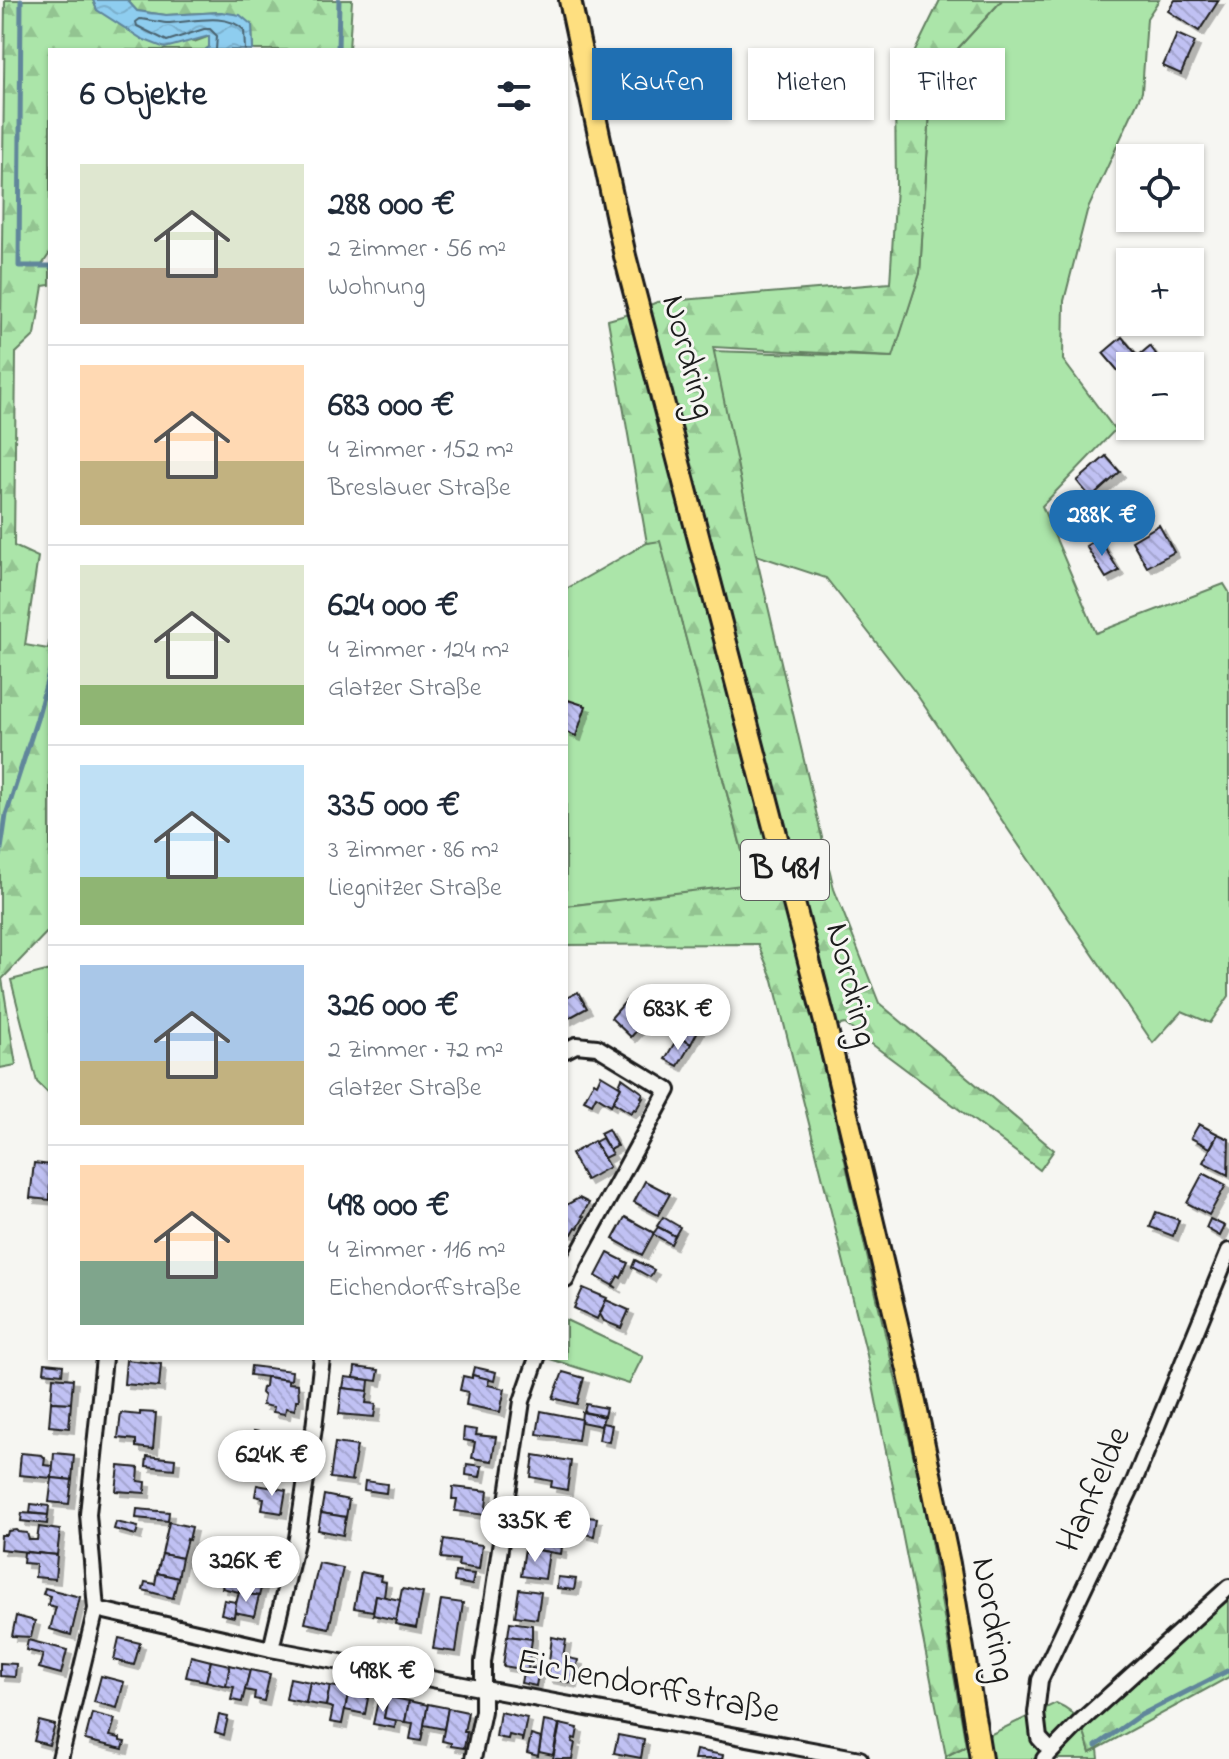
<!DOCTYPE html>
<html lang="de">
<meta charset="utf-8">
<style>
body{margin:0;font-family:"Indie Flower",sans-serif;background:#f6f6f7;color:#1f2937;height:100vh;display:flex;flex-direction:column;font-size:30px;white-space:nowrap}
*{box-sizing:border-box;margin:0}
p{font-size:26px;color:#747a83}
.icon{flex:none;width:44px;height:44px;fill:none;stroke:currentColor;stroke-width:2;stroke-linecap:round;stroke-linejoin:round}
.map{position:relative;flex:1;overflow:hidden}
.details{position:absolute;left:48px;top:48px;width:520px;height:1312px;display:flex;flex-direction:column;background:#fff;border-radius:0px;box-shadow:0 2px 6px #0004}
.details>*{flex:none}
.banner{position:absolute;left:592px;top:48px;width:516px;height:72px;display:flex;gap:16px}
.fabs{position:absolute;left:1116px;top:144px;display:grid;gap:16px}
.fabs a{display:grid;place-items:center;width:88px;height:88px;border-radius:0px;background:#fff;box-shadow:0 2px 6px #0004;font-size:40px}
.price{position:absolute;translate:-50% -68px;padding:0 18px;border-radius:28px;background:#fff;color:#222;font-size:26px;line-height:52px;filter:drop-shadow(0 2px 4px #0008)}
.price::after{content:'';position:absolute;left:50%;top:48px;width:24px;height:18px;margin-left:-12px;background:inherit;clip-path:polygon(0 0,100% 0,50% 100%)}
.price.on{background:#1f6fb2;color:#fff}
ul{padding:0;list-style:none}
li{display:flex;align-items:center;gap:24px;height:200px;padding:0 32px}
li+li{border-top:2px solid #e0e1e3}
li span{display:grid;place-items:center;flex:none;width:224px;height:160px;border-radius:0px;color:#555}
li>.icon{margin-inline-start:auto}
span .icon{width:96px;height:96px;fill:#fffc;stroke-width:1}
li b{font-size:34px}
h2{display:flex;justify-content:space-between;align-items:center;height:96px;padding:0 32px;font-size:34px}
.pill{padding:0 28px;border-radius:0px;background:#fff;box-shadow:0 2px 6px #0004;font-size:28px;line-height:72px}
.pill.on{background:#1f6fb2;color:#fff}
.map>svg:first-child{display:block}
.green{fill:#abe5a9;stroke:#648062;stroke-width:2}
.forest{fill:url(#forest-firs);stroke:#648062;stroke-width:2}
.water{fill:url(#water-waves);stroke:#60869b;stroke-width:2}
.lines{fill:none;stroke-linecap:round;stroke-linejoin:round}
.shore{stroke:#4a6370;stroke-width:2}
.stream{stroke:#60869b;stroke-width:5}
.building{fill:url(#building-back-hatch);stroke:#1c1c1c;stroke-width:2;filter:url(#shadow)}
.street-casing{stroke:#1c1c1c;stroke-width:20}
.primary-casing{stroke:#1c1c1c;stroke-width:26}
.street{stroke:#f6f6f2;stroke-width:14}
.primary{stroke:#fedf80;stroke-width:20}
.labels{text-anchor:middle;dominant-baseline:central;stroke-width:6;stroke-linejoin:round;paint-order:stroke}
.shield{fill:#f6f6f2;stroke:#5d5d5c;stroke-width:2}
.shield-label{font-size:34px;font-weight:bold;fill:#1c1c1c}
.street-label{font-size:36px;fill:#1c1c1c;stroke:#f6f6f2}
</style>
<div class="map">
<svg width="1229" height="1759" viewBox="0 0 1229 1759">
<defs>
<pattern id="forest-firs" width="22" height="20" patternUnits="userSpaceOnUse" patternTransform="scale(2)"><rect width="22" height="20" fill="#abe5a9"/><path d="M5 1l3.5 6h-7zM16 11l3.5 6h-7z" fill="#93c491"/></pattern>
<pattern id="water-waves" width="16" height="10" patternUnits="userSpaceOnUse" patternTransform="scale(2)"><rect width="16" height="10" fill="#8ecdef"/><path d="M0 5q4-4 8 0t8 0" fill="none" stroke="#7aafcc"/></pattern>
<pattern id="building-back-hatch" width="6" height="6" patternUnits="userSpaceOnUse" patternTransform="scale(2)"><rect width="6" height="6" fill="#c0c1f3"/><path d="M-1 5l2 2M0 0l6 6M5-1l2 2" fill="none" stroke="#a4a5d0"/></pattern>
<filter id="shadow"><feDropShadow dx="5" dy="5" stdDeviation="0" flood-color="#0004"/></filter>
</defs>
<rect width="100%" height="100%" fill="#f6f6f2"/>
<filter id="ink" filterUnits="userSpaceOnUse"><feTurbulence type="fractalNoise" baseFrequency=".0125" numOctaves="2"/><feDisplacementMap in="SourceGraphic" scale="16" xChannelSelector="R" yChannelSelector="G"/><feConvolveMatrix kernelMatrix="1 2 1 2 8 2 1 2 1" color-interpolation-filters="sRGB"/></filter>
<g filter="url(#ink)">
<g class="green">
<path d="M1002,0H1159L1147,18L1142,92L1087,211L1064,301L1063,360L1115,430L1042,506L1096,633L1224,584L1229,592V996L1210,1023L1182,1011L1153,1043L915,692L826,578L756,555L713,351L892,357L920,273L932,77Z"/>
<path d="M660,540L751,885L566,906V589L647,543Z"/>
<path d="M50,970V1095L37,1082L11,980Z"/>
<path d="M566,1320L643,1356L629,1384L547,1358H566Z"/>
<path d="M1056,1703C1082,1714 1083,1728 1090,1753L1098,1749L1099,1759H946V1756Z"/>
</g>
<g class="forest">
<path d="M5,0H93L97,10L194,42L210,36L209,47L205,50H50V253L42,265L50,266V285L43,286L35,335L16,353L14,546L38,557L25,645L48,649L50,638V929L2,979L16,1065L0,1068V410Z"/>
<path d="M127,0H352L349,50H253L252,25L221,12L166,15L137,11Z"/>
<path d="M940,0H1002L932,77L920,273L893,357L713,347L756,555L834,889L879,1003L1054,1150L1040,1170L845,1024L815,1031L925,1506L966,1746L946,1756L867,1355L773,980L758,944L566,945V906L751,884L660,541L647,543L608,320L626,315L657,302L890,283L896,187L895,92Z"/>
<path d="M1229,1587V1677L1090,1753L1081,1721Z"/>
</g>
<path class="water" d="M93,0H127L137,11L166,15L221,12L240,15L252,25L253,50H205L209,47V36L165,48L142,39L97,10Z"/>
<g class="lines">
<path class="shore" d="M216,50L217,36L210,29H204L167,41L137,26L136,22L140,19C149,20 158,22 166,23C190,23 225,11 244,30L245,50"/>
<g class="stream">
<path d="M21,0L19,266H50"/>
<path d="M338,50L339,0"/>
<path d="M0,856L6,815L37,719L50,670"/>
<path d="M1096,1746L1137,1717L1229,1670"/>
</g>
</g>
<g class="building">
<path d="M1175,0H1219L1199,31L1168,11Z"/>
<path d="M1177,34L1195,42L1181,74L1163,66Z"/>
<path d="M1122,337L1138,356L1150,346L1156,354L1141,366H1130V375L1125,379L1103,353Z"/>
<path d="M1106,456L1120,472L1091,498L1077,481Z"/>
<path d="M1159,525L1174,552L1147,567L1132,541Z"/>
<path d="M1099,538L1119,571L1106,578L1086,546Z"/>
<path d="M568,700L586,706L576,736L566,732V706Z"/>
<path d="M578,992L587,1008L567,1019L566,998Z"/>
<path d="M684,993L707,1006L696,1025L673,1012Z"/>
<path d="M626,1001L647,1019L631,1037L611,1018Z"/>
<path d="M690,1021L700,1027L691,1044L680,1038Z"/>
<path d="M678,1037L691,1044L678,1066L665,1059Z"/>
<path d="M601,1075L621,1087L611,1105L596,1096L592,1104L584,1100L594,1082L597,1084Z"/>
<path d="M622,1078L643,1093L641,1097L643,1098L636,1110L634,1109L631,1113L613,1102L621,1087L619,1085Z"/>
<path d="M1199,1124L1218,1134L1210,1148L1191,1138Z"/>
<path d="M608,1129L617,1146L609,1150L600,1133Z"/>
<path d="M1218,1134L1229,1139L1228,1175L1203,1162Z"/>
<path d="M602,1138L612,1154L604,1158L595,1142Z"/>
<path d="M594,1141L609,1167L586,1180L571,1154Z"/>
<path d="M34,1163L50,1165V1200L30,1198Z"/>
<path d="M1203,1173L1226,1185L1209,1215L1187,1203Z"/>
<path d="M645,1181L670,1194L658,1215L634,1202Z"/>
<path d="M579,1198L589,1203L582,1216L584,1217L578,1228L576,1227L572,1234L566,1232V1205Z"/>
<path d="M1156,1212L1179,1220L1173,1236L1150,1227Z"/>
<path d="M625,1217L654,1233L642,1255L613,1239Z"/>
<path d="M663,1217L680,1227L675,1236L657,1226Z"/>
<path d="M1210,1219L1225,1226L1220,1236L1206,1228Z"/>
<path d="M658,1227L675,1236L671,1244L653,1234Z"/>
<path d="M608,1253L628,1263L621,1278L618,1276L613,1285L617,1288L596,1276Z"/>
<path d="M635,1260L654,1270L650,1277L632,1267Z"/>
<path d="M583,1288L607,1298L597,1319L574,1308Z"/>
<path d="M606,1300L629,1310L621,1328L604,1321L600,1314Z"/>
<path d="M126,1360L161,1364L159,1387L124,1384Z"/>
<path d="M45,1363L63,1365L62,1374L44,1372Z"/>
<path d="M251,1366L292,1371L291,1380L250,1375Z"/>
<path d="M355,1367L379,1370L377,1381L354,1378Z"/>
<path d="M474,1367L496,1372L494,1381L472,1375Z"/>
<path d="M563,1372L584,1378L577,1404L553,1398Z"/>
<path d="M472,1375L489,1379L488,1385L505,1389L500,1412L466,1405L468,1392L460,1390L463,1376L472,1378Z"/>
<path d="M53,1377L73,1379L71,1403L51,1402Z"/>
<path d="M266,1377L288,1380V1383L298,1384L299,1400H296L295,1410L286,1408L285,1414L273,1412L274,1407L262,1405L264,1396L261,1393L262,1388L265,1386Z"/>
<path d="M345,1377L369,1380L368,1391L343,1388Z"/>
<path d="M342,1388L368,1391L366,1403L376,1404L374,1417L339,1414Z"/>
<path d="M51,1402L71,1403L69,1428L49,1426Z"/>
<path d="M586,1404L606,1408L604,1416L584,1412Z"/>
<path d="M541,1411L581,1419L578,1440L537,1434Z"/>
<path d="M140,1412L156,1413L153,1449L136,1447V1440L118,1438L121,1413L140,1415Z"/>
<path d="M582,1412L604,1417L601,1426L581,1422Z"/>
<path d="M602,1423L612,1425L609,1442L599,1440Z"/>
<path d="M464,1428L477,1430L476,1435L496,1437L492,1461L472,1458L475,1442L463,1440Z"/>
<path d="M254,1431L291,1437L288,1460L268,1458L270,1446L252,1444Z"/>
<path d="M335,1443L357,1446L351,1480L354,1481L330,1478Z"/>
<path d="M249,1448L257,1449L254,1472L244,1471L245,1462H247Z"/>
<path d="M21,1453L42,1455L45,1458L44,1465L53,1466L52,1478L19,1475Z"/>
<path d="M54,1453L74,1455L72,1480L52,1478Z"/>
<path d="M534,1455L571,1461L567,1490L551,1487L552,1481L531,1477Z"/>
<path d="M147,1456L175,1459L174,1469L146,1466Z"/>
<path d="M467,1464L482,1466L480,1477L466,1475Z"/>
<path d="M119,1466L139,1468L138,1481L146,1482L145,1493L116,1491Z"/>
<path d="M52,1478L72,1480L69,1504L49,1502Z"/>
<path d="M365,1481L387,1484L386,1493L364,1490Z"/>
<path d="M257,1485L286,1490L282,1513L262,1510L264,1498L255,1496Z"/>
<path d="M453,1487L488,1491L485,1515L455,1511L457,1499H452Z"/>
<path d="M324,1495L349,1500L346,1517L321,1513Z"/>
<path d="M31,1504L49,1506L48,1515L30,1513Z"/>
<path d="M526,1508L550,1512L547,1532L523,1529Z"/>
<path d="M137,1509L169,1512L168,1521L136,1518Z"/>
<path d="M22,1513L48,1515L47,1524L21,1521Z"/>
<path d="M321,1513L346,1517L343,1535L318,1530Z"/>
<path d="M587,1517L597,1518L594,1536L584,1534Z"/>
<path d="M116,1522L138,1527L136,1535L114,1529Z"/>
<path d="M169,1522L192,1527L189,1540L187,1539L182,1558L162,1554Z"/>
<path d="M39,1527L60,1530L57,1555L0,1549L1,1535H7L8,1531L16,1530L18,1532L27,1533L29,1540H37Z"/>
<path d="M444,1539L482,1545L479,1569L458,1566L459,1560L441,1558Z"/>
<path d="M538,1544L562,1547L561,1554L537,1550Z"/>
<path d="M525,1548L549,1552L545,1579L521,1576Z"/>
<path d="M24,1552L57,1555L55,1579L35,1577L36,1564L23,1563Z"/>
<path d="M248,1553L268,1557L264,1577L243,1572Z"/>
<path d="M162,1554L182,1558L178,1578L157,1573Z"/>
<path d="M319,1563L343,1568L329,1628L305,1623Z"/>
<path d="M243,1572L264,1577L259,1596L239,1592Z"/>
<path d="M361,1572L381,1576L380,1581L386,1582L384,1597L376,1595L373,1611L354,1608Z"/>
<path d="M455,1572L474,1574L472,1585L454,1582Z"/>
<path d="M157,1573L178,1578L173,1598L143,1590L145,1582L155,1584Z"/>
<path d="M558,1577L576,1579L574,1590L557,1588Z"/>
<path d="M224,1578L241,1582L239,1592L222,1588Z"/>
<path d="M45,1588L80,1597L71,1635L50,1629L56,1607L48,1605L50,1596L43,1594Z"/>
<path d="M402,1589L423,1593L416,1628L395,1624Z"/>
<path d="M519,1589L541,1592L537,1619L515,1616Z"/>
<path d="M239,1592L259,1596L254,1616L234,1612Z"/>
<path d="M376,1595L400,1600L396,1620L373,1615Z"/>
<path d="M224,1600L236,1602L234,1617L221,1614Z"/>
<path d="M441,1600L463,1603L456,1652L433,1649Z"/>
<path d="M16,1616L35,1621L31,1637L12,1636Z"/>
<path d="M510,1622L532,1625V1639L508,1636Z"/>
<path d="M507,1636L532,1639L528,1670L503,1666Z"/>
<path d="M552,1637L566,1640L563,1657L578,1660L573,1683L547,1678Z"/>
<path d="M119,1638L140,1643L134,1665L114,1660Z"/>
<path d="M28,1640L67,1650L61,1674L39,1668L43,1654L26,1650Z"/>
<path d="M191,1656L211,1661L206,1681L186,1677Z"/>
<path d="M211,1661L230,1665L226,1686L206,1681Z"/>
<path d="M0,1663L16,1664L15,1677L0,1676Z"/>
<path d="M230,1665L250,1670L242,1702L231,1700L234,1687L226,1686Z"/>
<path d="M532,1668L539,1669L536,1686L521,1683L523,1672L531,1673Z"/>
<path d="M250,1670L270,1674L264,1701L254,1699L255,1692L245,1690Z"/>
<path d="M101,1676L124,1682L117,1708L94,1702Z"/>
<path d="M290,1678L310,1682L306,1703L286,1699Z"/>
<path d="M310,1682L330,1686L326,1706L306,1703Z"/>
<path d="M330,1686L349,1689L342,1724L330,1722L333,1708L326,1706Z"/>
<path d="M349,1689L369,1693L365,1714L345,1710Z"/>
<path d="M379,1696L388,1697L384,1718L396,1720L395,1728L373,1724Z"/>
<path d="M388,1697L409,1701L405,1722L384,1718Z"/>
<path d="M409,1701L428,1705L421,1741L410,1739L413,1723L405,1722Z"/>
<path d="M428,1704L448,1708L444,1729L424,1725Z"/>
<path d="M448,1708L468,1712L464,1732H467L464,1748L451,1746V1743L442,1741Z"/>
<path d="M500,1712L527,1718L522,1742V1738L509,1735L508,1739L496,1737Z"/>
<path d="M92,1713L115,1719L110,1736L120,1738V1741L125,1742L123,1749L85,1740Z"/>
<path d="M219,1715L228,1717L224,1735L215,1732Z"/>
<path d="M39,1721L55,1725L49,1745L34,1741Z"/>
<path d="M544,1721L559,1724L553,1755L539,1752Z"/>
<path d="M560,1724L578,1728L576,1739L573,1738L572,1742L575,1743L572,1759H553Z"/>
<path d="M531,1735L541,1738L538,1756L527,1753Z"/>
<path d="M618,1735L644,1740L641,1758L614,1753Z"/>
<path d="M696,1750L723,1755L722,1759H694Z"/>
</g>
<g class="lines">
<defs>
<g id="street">
<path d="M566,1050L576,1045L597,1047L668,1090L574,1262L566,1280"/>
<path d="M96,1609L271,1649L860,1759"/>
<path d="M271,1649L297,1538L314,1428L322,1358"/>
<path d="M1051,1751L1039,1738L1036,1713L1040,1680L1133,1484L1229,1251"/>
<path d="M60,1759L96,1609L88,1514L104,1358"/>
<path d="M473,1759L483,1711V1662L522,1401L537,1358"/>
<path d="M1044,1759L1081,1721L1229,1587"/>
</g>
<path id="primary" d="M570,0L625,256L826,1026L909,1374L949,1564L981,1759"/>
</defs>
<use href="#street" class="street-casing"/>
<use href="#primary" class="primary-casing"/>
<use href="#street" class="street"/>
<use href="#primary" class="primary"/>
</g>
</g>
<g class="labels">
<rect class="shield" x="741" y="840" width="88" height="60" rx="6"/>
<g class="shield-label">
<text x="785" y="870">B 481</text>
</g>
<g class="street-label">
<text transform="translate(687 357) rotate(75)">Nordring</text>
<text transform="translate(850 985) rotate(76)">Nordring</text>
<text transform="translate(1095 1490) rotate(-66)">Hanfelde</text>
<text transform="translate(992 1620) rotate(80)">Nordring</text>
<text transform="translate(648 1688) rotate(11)">Eichendorffstraße</text>
</g>
</g>
</svg>
<div class="fabs">
<a><svg class="icon" aria-label="locate" viewBox="0 0 24 24"><circle cx="12" cy="12" r="6"/><path d="M12 2v4M12 18v4M2 12h4M18 12h4"/></svg></a>
<a>+</a>
<a>−</a>
</div>
<b class="price on" style="left:1102px;top:558px">288K €</b>
<b class="price" style="left:678px;top:1052px">683K €</b>
<b class="price" style="left:272px;top:1498px">624K €</b>
<b class="price" style="left:535px;top:1564px">335K €</b>
<b class="price" style="left:246px;top:1604px">326K €</b>
<b class="price" style="left:383px;top:1714px">498K €</b>
<div class="banner">
<a class="pill on">Kaufen</a>
<a class="pill">Mieten</a>
<a class="pill">Filter</a>
</div>
<section class="details">
<h2>6 Objekte<svg class="icon" aria-label="filters" viewBox="0 0 24 24"><path d="M4 7h16M4 17h16"/><circle cx="9" cy="7" r="2"/><circle cx="15" cy="17" r="2"/></svg></h2>
<ul>
<li><span style="background:linear-gradient(#dfe7d0 65%,#b9a48a 0)"><svg class="icon" aria-label="home" viewBox="0 0 24 24"><path d="M3 11l9-7 9 7M6 9v11h12V9"/></svg></span><div><b>288 000 €</b><p>2 Zimmer · 56 m²</p><p>Wohnung</p></div></li>
<li><span style="background:linear-gradient(#ffd9b3 60%,#c2b280 0)"><svg class="icon" aria-label="home" viewBox="0 0 24 24"><path d="M3 11l9-7 9 7M6 9v11h12V9"/></svg></span><div><b>683 000 €</b><p>4 Zimmer · 152 m²</p><p>Breslauer Straße</p></div></li>
<li><span style="background:linear-gradient(#dfe7d0 75%,#8fb573 0)"><svg class="icon" aria-label="home" viewBox="0 0 24 24"><path d="M3 11l9-7 9 7M6 9v11h12V9"/></svg></span><div><b>624 000 €</b><p>4 Zimmer · 124 m²</p><p>Glatzer Straße</p></div></li>
<li><span style="background:linear-gradient(#bfe0f5 70%,#8fb573 0)"><svg class="icon" aria-label="home" viewBox="0 0 24 24"><path d="M3 11l9-7 9 7M6 9v11h12V9"/></svg></span><div><b>335 000 €</b><p>3 Zimmer · 86 m²</p><p>Liegnitzer Straße</p></div></li>
<li><span style="background:linear-gradient(#a9c7e8 60%,#c2b280 0)"><svg class="icon" aria-label="home" viewBox="0 0 24 24"><path d="M3 11l9-7 9 7M6 9v11h12V9"/></svg></span><div><b>326 000 €</b><p>2 Zimmer · 72 m²</p><p>Glatzer Straße</p></div></li>
<li><span style="background:linear-gradient(#ffd9b3 60%,#7fa58c 0)"><svg class="icon" aria-label="home" viewBox="0 0 24 24"><path d="M3 11l9-7 9 7M6 9v11h12V9"/></svg></span><div><b>498 000 €</b><p>4 Zimmer · 116 m²</p><p>Eichendorffstraße</p></div></li>
</ul>
</section>
</div>
